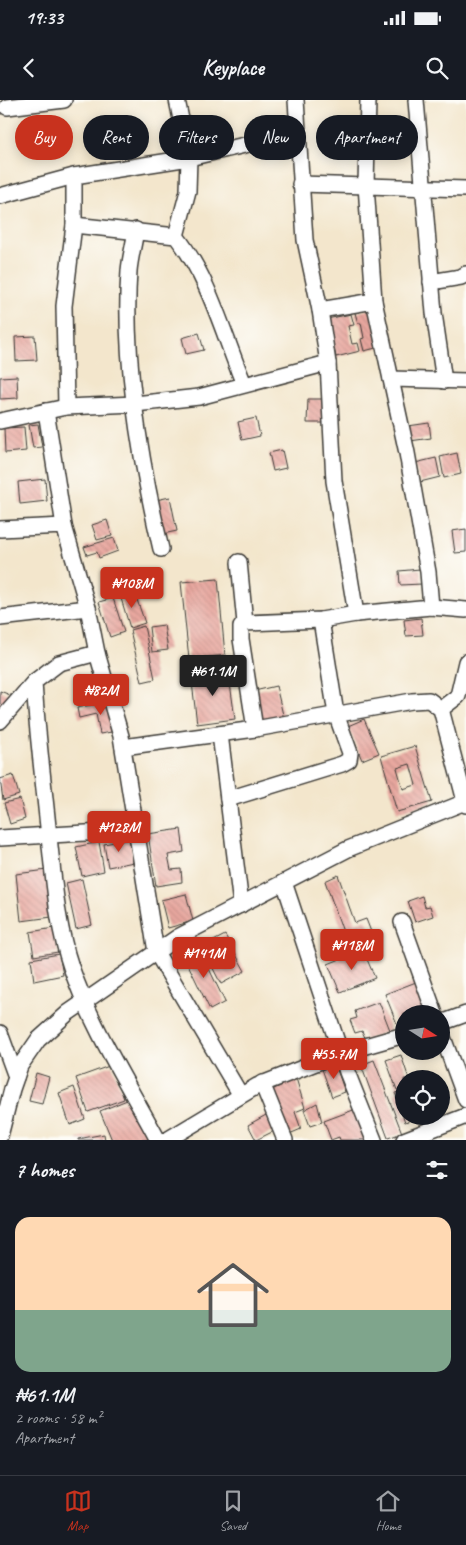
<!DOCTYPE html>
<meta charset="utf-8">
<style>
body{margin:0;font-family:Caveat,sans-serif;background:#20242c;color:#f1f3f6;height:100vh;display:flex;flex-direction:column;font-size:19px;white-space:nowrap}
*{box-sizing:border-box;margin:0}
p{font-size:16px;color:#9ea1a6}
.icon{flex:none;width:28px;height:28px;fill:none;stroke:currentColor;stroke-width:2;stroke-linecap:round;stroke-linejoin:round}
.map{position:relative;height:1040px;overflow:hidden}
.details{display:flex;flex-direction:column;background:#171b24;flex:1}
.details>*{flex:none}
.guide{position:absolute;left:15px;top:15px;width:436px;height:45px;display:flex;gap:10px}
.needle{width:32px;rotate:102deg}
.tools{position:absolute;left:395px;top:905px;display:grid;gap:10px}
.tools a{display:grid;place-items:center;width:55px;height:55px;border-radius:50%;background:#171b24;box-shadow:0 2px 12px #0003;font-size:25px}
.price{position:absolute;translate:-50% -42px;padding:0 11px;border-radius:5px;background:#c8321e;color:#fff;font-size:16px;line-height:32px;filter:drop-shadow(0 1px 2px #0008)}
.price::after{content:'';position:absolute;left:50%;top:30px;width:15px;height:11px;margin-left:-8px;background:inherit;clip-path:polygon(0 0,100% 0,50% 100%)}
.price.selected{background:#222;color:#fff}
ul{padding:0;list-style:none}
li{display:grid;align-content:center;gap:10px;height:265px;padding:0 15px}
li+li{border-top:1px solid #363941}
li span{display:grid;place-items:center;height:155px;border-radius:15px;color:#555}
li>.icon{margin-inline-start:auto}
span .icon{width:90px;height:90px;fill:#fffc;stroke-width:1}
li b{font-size:21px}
h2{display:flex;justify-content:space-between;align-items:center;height:60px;padding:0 15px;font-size:21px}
.chip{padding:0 18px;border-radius:22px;background:#171b24;box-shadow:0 2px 12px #0003;font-size:18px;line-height:45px}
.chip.selected{background:#c8321e;color:#fff}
.status{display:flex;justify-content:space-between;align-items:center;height:35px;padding:0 25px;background:#171b24;direction:ltr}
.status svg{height:14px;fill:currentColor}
header{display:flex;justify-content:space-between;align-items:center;height:65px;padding:0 15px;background:#171b24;font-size:22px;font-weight:700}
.tab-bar{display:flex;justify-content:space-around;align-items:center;height:70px;border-top:1px solid #363941;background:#171b24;font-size:14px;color:#9ea1a6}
.tab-bar a{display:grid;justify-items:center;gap:2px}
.tab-bar .selected{color:#c8321e}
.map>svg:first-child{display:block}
.building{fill:url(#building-back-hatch);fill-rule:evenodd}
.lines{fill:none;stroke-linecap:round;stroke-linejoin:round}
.street-casing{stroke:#3c3a36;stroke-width:18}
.street{stroke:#fff;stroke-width:15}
</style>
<div class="status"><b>19:33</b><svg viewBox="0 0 49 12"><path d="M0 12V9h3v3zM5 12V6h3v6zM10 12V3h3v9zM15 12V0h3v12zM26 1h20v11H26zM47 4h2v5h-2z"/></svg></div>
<header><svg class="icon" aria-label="back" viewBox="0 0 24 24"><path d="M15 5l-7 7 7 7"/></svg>Keyplace<svg class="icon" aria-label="search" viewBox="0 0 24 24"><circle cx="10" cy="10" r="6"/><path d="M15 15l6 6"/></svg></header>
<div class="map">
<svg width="466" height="1040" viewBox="0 0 466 1040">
<defs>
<pattern id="building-back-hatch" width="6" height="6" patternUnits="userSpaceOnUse" patternTransform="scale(1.25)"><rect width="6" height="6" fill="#e8a79f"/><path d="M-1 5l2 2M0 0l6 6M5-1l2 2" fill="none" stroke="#c68f88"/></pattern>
</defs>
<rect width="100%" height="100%" fill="#fdfcf7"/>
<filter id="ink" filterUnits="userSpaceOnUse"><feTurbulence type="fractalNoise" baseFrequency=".02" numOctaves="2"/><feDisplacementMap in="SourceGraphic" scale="10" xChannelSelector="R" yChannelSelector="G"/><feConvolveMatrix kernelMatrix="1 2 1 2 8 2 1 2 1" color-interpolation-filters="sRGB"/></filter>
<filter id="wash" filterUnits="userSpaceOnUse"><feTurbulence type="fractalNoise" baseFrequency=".0096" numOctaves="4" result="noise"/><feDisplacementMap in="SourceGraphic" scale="20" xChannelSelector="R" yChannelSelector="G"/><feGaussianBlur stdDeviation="1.12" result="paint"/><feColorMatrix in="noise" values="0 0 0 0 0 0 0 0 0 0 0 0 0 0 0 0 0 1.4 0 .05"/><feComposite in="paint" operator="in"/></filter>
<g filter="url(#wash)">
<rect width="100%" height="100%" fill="#f3e6cc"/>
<g id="blocks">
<g class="building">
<path d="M371,209L380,247L364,251L361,239L364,238L361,223H358L355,213Z"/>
<path d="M351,214L354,225L348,226L352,244L358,243L360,251L336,257L327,219Z"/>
<path d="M199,233L204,250L186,254L182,238Z"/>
<path d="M35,236L37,260L16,261L15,237Z"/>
<path d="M17,276L18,298L0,299V277Z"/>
<path d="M308,299H323V323H307Z"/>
<path d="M256,318L260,336L242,340L238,322Z"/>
<path d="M429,323L431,338L410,341L408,326Z"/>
<path d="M38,324L42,347L33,348L29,325Z"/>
<path d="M24,327L26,351L5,353L4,328Z"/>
<path d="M282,350L286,368L273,371L269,353Z"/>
<path d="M457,353L461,374L444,378L440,357Z"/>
<path d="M436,358L440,377L420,382L415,363Z"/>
<path d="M45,379L47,401L20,404L18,382Z"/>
<path d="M170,397L177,431L163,434L156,400Z"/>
<path d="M107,420L112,436L97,440L92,425Z"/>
<path d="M466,429V452L455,453L452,431Z"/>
<path d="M114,438L118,451L99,458L97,452L87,455L84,447Z"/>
<path d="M420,469L422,484L400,485L399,471Z"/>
<path d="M218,479L225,555L189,559L181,482Z"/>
<path d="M134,491L145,523L130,528L120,495Z"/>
<path d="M113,498L124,532L110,537L99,502Z"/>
<path d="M421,518L423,535L406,536L404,520Z"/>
<path d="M164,525L168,550L152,552L149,527Z"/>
<path d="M144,526L155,579L142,582L130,530Z"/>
<path d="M228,569L235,619L197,624L191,574Z"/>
<path d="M276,586L284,619L258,625L250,592Z"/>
<path d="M0,591L18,598L0,618Z"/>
<path d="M110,601L117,631L100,634L96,614L79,618L77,608Z"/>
<path d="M364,619L379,653L362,660L348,626Z"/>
<path d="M415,646L432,702L397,712L381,656ZM410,664L416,685L403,689L397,668Z"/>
<path d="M13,675L19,695L3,700L0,679Z"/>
<path d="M20,699L25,719L10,724L4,703Z"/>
<path d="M181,729L184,752L168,755L171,770L181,769L182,782L156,786L148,734Z"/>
<path d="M130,739L134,762L108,767L104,744Z"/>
<path d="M99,742L104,771L82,776L76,747Z"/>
<path d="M47,770L52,817L21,821L16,774Z"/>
<path d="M338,775L355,823L366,819L373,837L348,846L325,781Z"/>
<path d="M82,779L92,825L76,829L66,783Z"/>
<path d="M186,794L193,821L168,828L161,800Z"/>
<path d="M422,796L425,807L430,806L433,816L415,822L408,801Z"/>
<path d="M54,828L58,852L34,856L30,832Z"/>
<path d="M225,835L245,871L221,884L202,847Z"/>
<path d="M199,848L225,902L210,910L184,856Z"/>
<path d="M363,850L375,878L340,892L328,864Z"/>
<path d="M59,854L63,875L34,881L31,859Z"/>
<path d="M416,882L428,914H404V927L399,929L385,894Z"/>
<path d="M379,902L390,930L366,940L362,931L355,933L350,920L357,918L355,911Z"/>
<path d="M401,955L409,979H404V987L397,990L386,960Z"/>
<path d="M374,960L402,1033L388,1038L361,965Z"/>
<path d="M335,964L345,992L332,997L322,969Z"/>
<path d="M112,965L124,999L88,1012L76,978Z"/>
<path d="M36,973L49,977L42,1004L29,1001Z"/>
<path d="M296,978L305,1008L295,1012L301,1029L287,1035L272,990Z"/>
<path d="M74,987L85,1019L70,1025L59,993Z"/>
<path d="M404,990V1016L420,1017L405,1022L395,993Z"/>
<path d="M132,998L149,1040H112L100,1011Z"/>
<path d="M317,1003L322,1022L310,1026L304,1010Z"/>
<path d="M356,1009L367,1040H340L339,1037L331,1040L324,1021Z"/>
<path d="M266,1015L274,1031L256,1040L248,1025Z"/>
<path d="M104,1034L105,1040H78V1039Z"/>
</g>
</g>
</g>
<g filter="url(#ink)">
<use href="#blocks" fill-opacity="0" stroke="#3c3a36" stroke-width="1"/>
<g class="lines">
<defs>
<g id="street">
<path d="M296,0L305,140L320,210L328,263L334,381L356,514"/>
<path d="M368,0L366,85L374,201L407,353L428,472L431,507"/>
<path d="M416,0L434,213L444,281"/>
<path d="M7,7L64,0"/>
<path d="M300,84L466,89"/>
<path d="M0,96L74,76L189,58L177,0"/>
<path d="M74,125L176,136C210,179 223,234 244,284"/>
<path d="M136,130C134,144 130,158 129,171C123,259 141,364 161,449"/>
<path d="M176,136L188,91L189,58L249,44L298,41"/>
<path d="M431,182L461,177L466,174"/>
<path d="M320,210L374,201"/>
<path d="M391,279L466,281"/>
<path d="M66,307L64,206L74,125V76"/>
<path d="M46,311L64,426"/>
<path d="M0,321L66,307L135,304L199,297L328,263"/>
<path d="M0,429L64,426L88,508L97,553L121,636L156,852L240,994"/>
<path d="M239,462L245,523"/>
<path d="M0,518L88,508"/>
<path d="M34,582C37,634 44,685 49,737C54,781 57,826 71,867C92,928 128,984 158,1040"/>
<path d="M441,609L458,596L466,562"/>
<path d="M0,621L34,582L59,563L97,553"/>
<path d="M255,629L241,539V527L245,523L321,520L356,514L431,507L466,510"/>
<path d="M220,634L241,805"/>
<path d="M123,647L255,629L412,601L429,600L441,609L466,705"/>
<path d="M228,699L342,664L349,660L350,653L336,614L321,520"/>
<path d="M0,738L137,730"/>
<path d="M284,782L347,972L374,1040"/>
<path d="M402,822L435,914"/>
<path d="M441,923L466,914"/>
<path d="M441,932L466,1000"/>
<path d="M0,933L16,977"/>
<path d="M262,983L285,1040"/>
<path d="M0,1036L12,989L20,966L38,940L68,913L178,837L348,749L465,702"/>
<path d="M167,1040L257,986L341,953L404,935"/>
<path d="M404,1040L466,1016"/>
</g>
</defs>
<use href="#street" class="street-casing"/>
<use href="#street" class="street"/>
</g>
</g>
</svg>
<div class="tools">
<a><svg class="needle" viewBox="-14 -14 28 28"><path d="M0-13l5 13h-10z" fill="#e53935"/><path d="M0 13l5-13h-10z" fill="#9ea1a6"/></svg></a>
<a><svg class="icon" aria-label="locate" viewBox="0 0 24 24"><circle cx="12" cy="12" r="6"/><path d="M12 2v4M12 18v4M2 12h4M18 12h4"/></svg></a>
</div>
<b class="price" style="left:132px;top:509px">₦108M</b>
<b class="price selected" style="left:213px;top:597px">₦61.1M</b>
<b class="price" style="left:101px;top:616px">₦82M</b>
<b class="price" style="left:119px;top:753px">₦128M</b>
<b class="price" style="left:352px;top:871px">₦118M</b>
<b class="price" style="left:204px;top:879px">₦141M</b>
<b class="price" style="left:334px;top:980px">₦55.7M</b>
<div class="guide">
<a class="chip selected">Buy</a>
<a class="chip">Rent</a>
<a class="chip">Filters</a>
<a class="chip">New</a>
<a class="chip">Apartment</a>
</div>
</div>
<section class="details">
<h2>7 homes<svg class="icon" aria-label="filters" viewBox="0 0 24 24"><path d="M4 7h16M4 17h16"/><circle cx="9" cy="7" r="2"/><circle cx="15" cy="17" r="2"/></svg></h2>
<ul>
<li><span style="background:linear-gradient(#ffd9b3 60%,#7fa58c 0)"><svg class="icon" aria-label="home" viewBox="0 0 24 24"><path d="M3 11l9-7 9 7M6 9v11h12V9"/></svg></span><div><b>₦61.1M</b><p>2 rooms · 58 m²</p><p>Apartment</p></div></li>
</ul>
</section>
<nav class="tab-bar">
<a class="selected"><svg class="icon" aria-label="map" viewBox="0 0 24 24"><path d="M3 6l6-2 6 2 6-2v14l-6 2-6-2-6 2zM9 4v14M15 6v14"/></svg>Map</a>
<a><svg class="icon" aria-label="saved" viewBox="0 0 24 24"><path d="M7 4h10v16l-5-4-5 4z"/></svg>Saved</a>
<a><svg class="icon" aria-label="home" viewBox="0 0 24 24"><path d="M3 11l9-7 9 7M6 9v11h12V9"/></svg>Home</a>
</nav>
